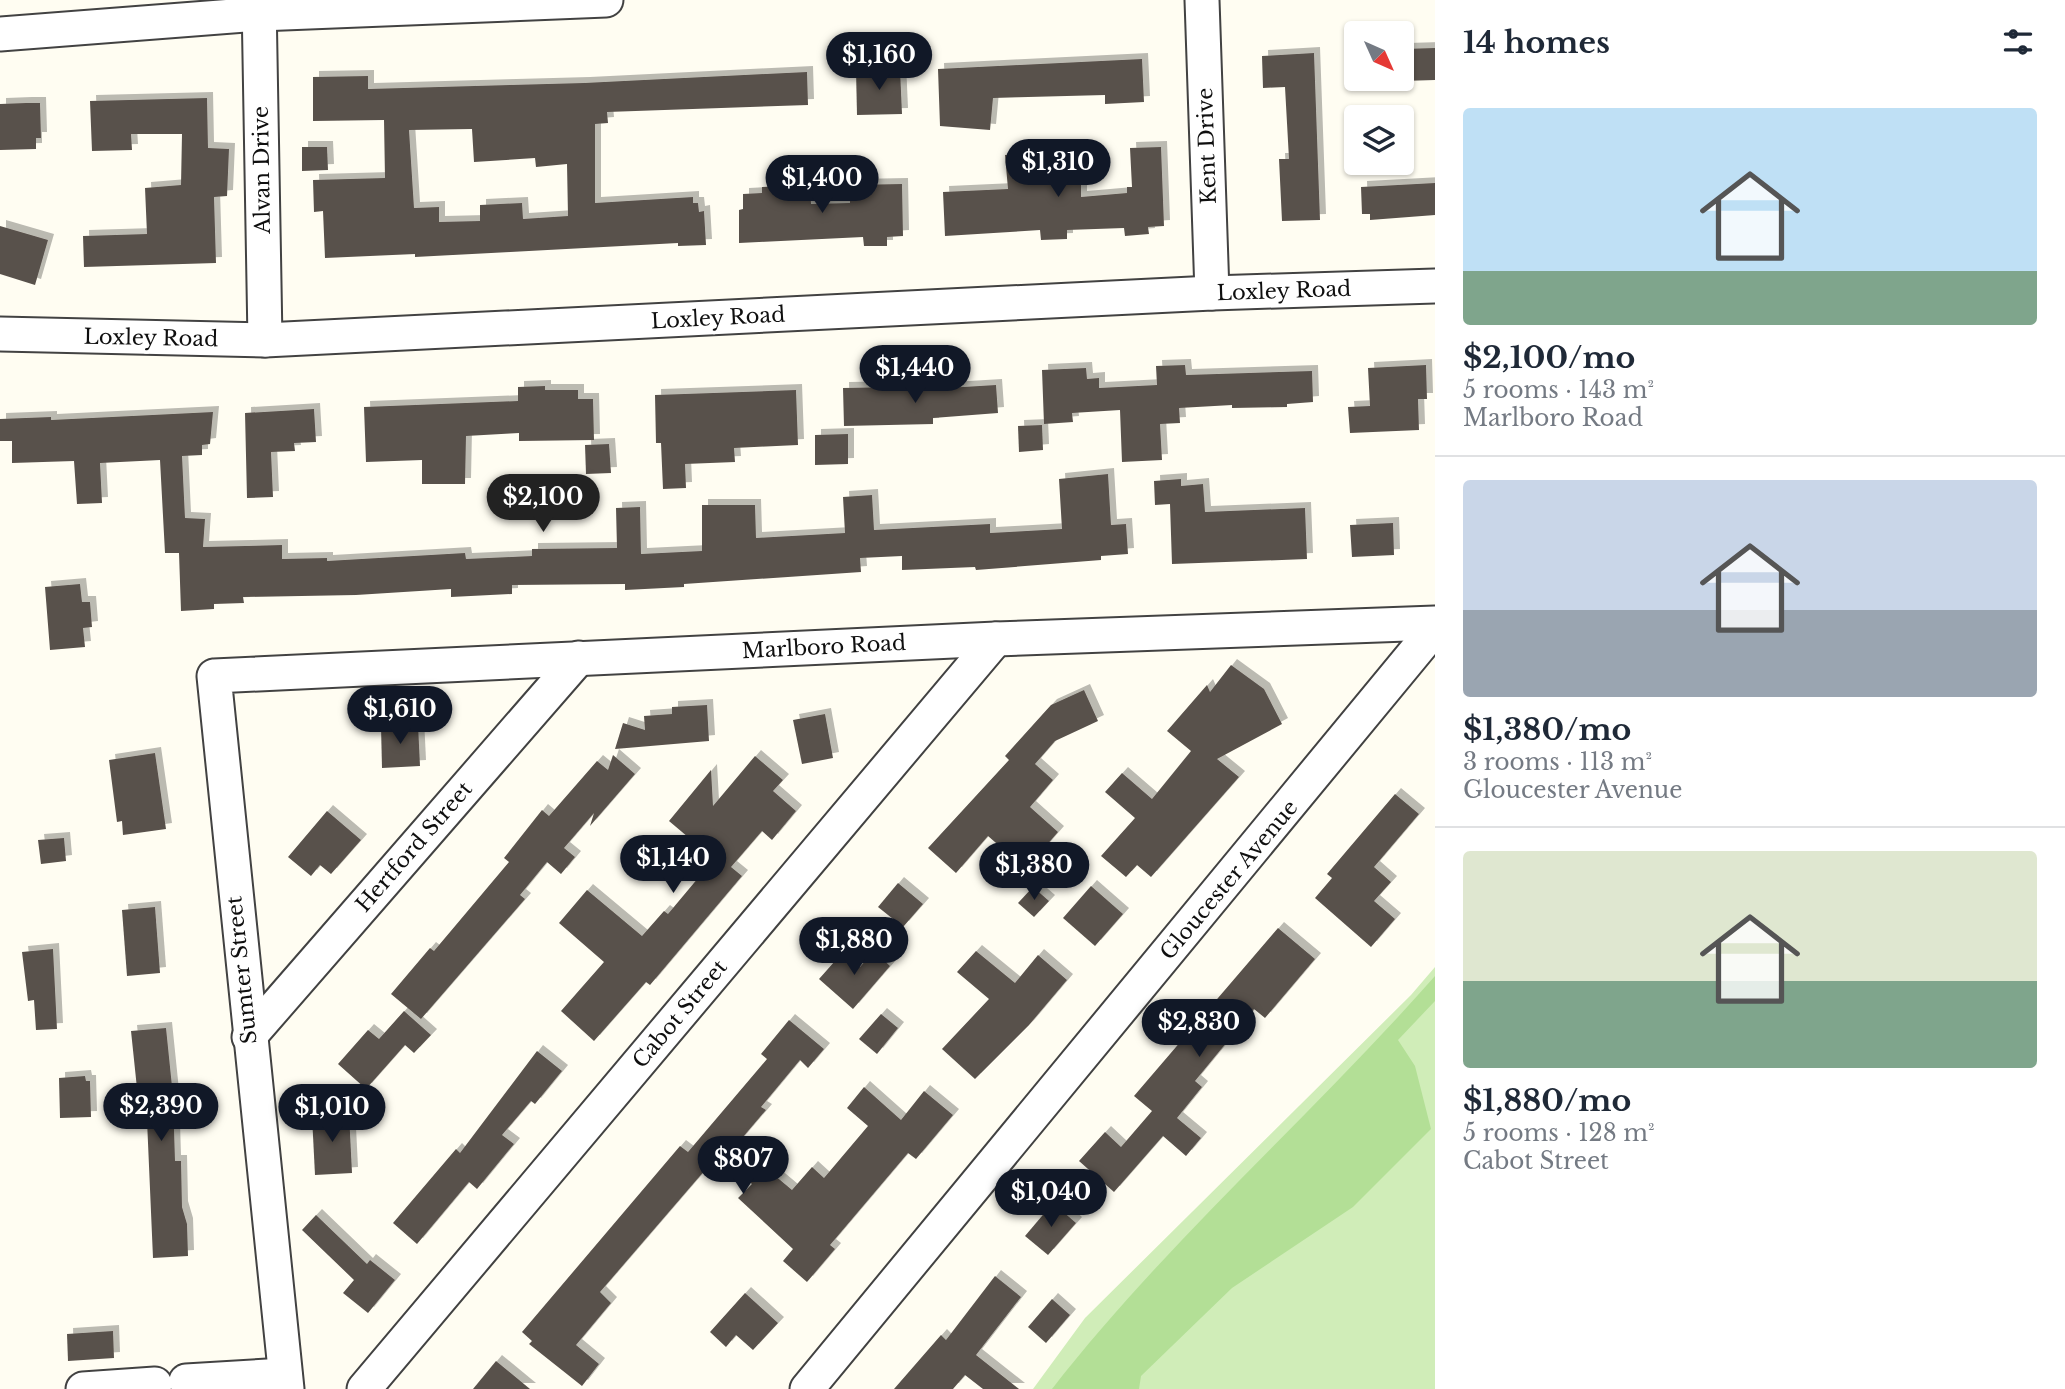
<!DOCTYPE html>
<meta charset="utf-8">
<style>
body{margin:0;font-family:"Libre Baskerville",serif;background:#f6f6f7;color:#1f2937;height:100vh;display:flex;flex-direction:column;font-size:26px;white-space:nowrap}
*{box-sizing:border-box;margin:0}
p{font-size:23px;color:#747a83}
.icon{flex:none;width:38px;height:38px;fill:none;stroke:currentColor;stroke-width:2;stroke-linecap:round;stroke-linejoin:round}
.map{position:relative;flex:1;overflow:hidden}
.sheet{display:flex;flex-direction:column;background:#fff;width:630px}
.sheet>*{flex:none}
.needle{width:46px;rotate:135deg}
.fabs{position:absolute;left:1344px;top:21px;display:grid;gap:14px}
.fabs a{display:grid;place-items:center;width:70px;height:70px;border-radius:7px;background:#fff;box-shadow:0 2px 5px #0004;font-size:35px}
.price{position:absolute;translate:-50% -60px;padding:0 16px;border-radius:24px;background:#111827;color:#fff;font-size:23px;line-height:46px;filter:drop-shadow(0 2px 4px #0008)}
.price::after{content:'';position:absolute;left:50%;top:42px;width:21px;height:16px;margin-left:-10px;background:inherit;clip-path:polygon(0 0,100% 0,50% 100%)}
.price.selected{background:#222;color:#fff}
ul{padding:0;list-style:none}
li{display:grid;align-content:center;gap:14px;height:371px;padding:0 28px}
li+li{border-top:2px solid #e0e1e3}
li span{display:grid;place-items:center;height:217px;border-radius:7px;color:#555}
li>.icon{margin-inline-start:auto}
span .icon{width:126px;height:126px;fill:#fffc;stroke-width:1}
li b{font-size:30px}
h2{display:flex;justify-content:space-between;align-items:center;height:84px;padding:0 28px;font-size:30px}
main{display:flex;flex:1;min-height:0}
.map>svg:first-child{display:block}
.green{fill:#d0edb8}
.forest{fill:#b3df96}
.building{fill:#59514b;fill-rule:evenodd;filter:url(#shadow)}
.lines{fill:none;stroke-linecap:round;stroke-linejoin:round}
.minor-casing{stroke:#424242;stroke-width:37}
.minor{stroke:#fff;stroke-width:33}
.labels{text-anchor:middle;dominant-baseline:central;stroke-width:7;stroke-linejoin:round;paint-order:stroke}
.street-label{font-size:21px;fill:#0f0f0f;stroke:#fff}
</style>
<main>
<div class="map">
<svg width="1435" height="1389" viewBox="0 0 1435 1389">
<defs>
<filter id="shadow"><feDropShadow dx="6" dy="-6" stdDeviation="0" flood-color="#0004"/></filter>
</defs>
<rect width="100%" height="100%" fill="#fffdf2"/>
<path class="green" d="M1435,967V1389H1033L1085,1318L1411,995Z"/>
<path class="forest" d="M1435,976V1001L1398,1040L1415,1066L1431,1129L1353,1207L1232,1288L1141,1376L1139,1389H1052C1167,1241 1311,1117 1435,976Z"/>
<g class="building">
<path d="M1435,48V80L1402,81V49Z"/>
<path d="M1314,53L1320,220L1282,221L1279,159H1289L1285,87L1263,88L1262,56Z"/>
<path d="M1142,59L1144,102L1105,104V95L993,98L990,130L940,126L938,69Z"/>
<path d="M900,69L902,114L857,115L856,70Z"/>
<path d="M807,72L808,105L607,112L608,123L595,124V203L693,197V203H698L699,212L704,211L706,245L678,246V243L415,257V254L325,258L323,211L314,212L313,180L385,178L384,120L313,121V77L368,76V89L584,83ZM472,129L474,162L535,158L536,167L567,164L568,216L523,219L522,203L480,205V221L439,222V207L414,208L409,130Z"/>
<path d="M207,98L208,148L229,149L227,196L214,197L216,263L84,267L83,236L147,234L145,188L181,185L182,134H131L132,150L92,151L90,101Z"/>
<path d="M26,103H40L41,138H36V149L0,150V104Z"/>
<path d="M302,147H327L328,170L302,171Z"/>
<path d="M1161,147L1164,226L1148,227L1149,234L1125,236L1124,228L1067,230V239L1041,240L1040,230L945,236L943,192L1008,189L1005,155L1074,148L1075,184H1081V197L1127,193V187H1132L1130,148Z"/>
<path d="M1435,183V215L1370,220V214H1362L1361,187Z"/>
<path d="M902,184L903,236L887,237V246H864L863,237L739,243V210L743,209V194L762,193V187L810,185L811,204L850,203V185Z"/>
<path d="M0,226L48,240L35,285L0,274Z"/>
<path d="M1185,365L1186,375L1312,371L1313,402L1287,404V407L1232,408V405L1179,408L1180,423L1160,424L1162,460L1122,462L1120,410L1072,413L1073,422L1044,424L1042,370L1086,368L1087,379L1099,378V388L1157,385L1156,366Z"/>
<path d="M1426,365L1427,399H1418L1419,430L1350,433L1348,407L1370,406L1368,368Z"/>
<path d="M996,385L998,413L933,418V424L844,426L843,388L897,387V391Z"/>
<path d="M545,386V390H578V399H593L594,440L519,441V433L466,436L465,484H422V460L366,462L364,407L518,401V387Z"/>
<path d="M796,390L798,445L734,448L735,462L685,464L686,488L663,489L661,443H656L655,395Z"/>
<path d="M314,409L316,442L294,443L295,451L271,452L273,497L247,498L245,413Z"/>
<path d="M213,412L210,444L202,445V455L182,456L185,518L205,519L203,547L282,545V559L327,558V561L465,553L466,559L532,556V549L617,548L616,508L640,507L641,554L702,551V505H755L756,538L845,533L843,497L872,495L874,530L990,524V533L1062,529L1059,479L1108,474L1111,525L1126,524L1128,554L1101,556V560L976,570L975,567L902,570V556L860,558L861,572L684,584V587L625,590V584L512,585V594L451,597V589L356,595L243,597L244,603L214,604V609L181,611L179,553H165L160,460L100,463L102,503L77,504L74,461L12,463V441H0V419L51,417V420Z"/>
<path d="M1042,425L1043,450L1019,452L1018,426Z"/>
<path d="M848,434V464L815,465V435Z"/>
<path d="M609,444L611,473L586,474L585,445Z"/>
<path d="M1181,479V486L1203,484L1205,512L1305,508L1307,559L1172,564L1170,504L1155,505L1154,481Z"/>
<path d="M1393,523L1394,555L1352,557L1350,525Z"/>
<path d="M80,584L82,602H90L92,627L83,628L85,647L50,650L45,587Z"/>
<path d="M1231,665L1264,689L1282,724L1217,759L1239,777L1151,877L1137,865L1126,877L1101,856L1135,818L1105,792L1122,773L1152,799L1191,751L1167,731L1207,685L1210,692Z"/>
<path d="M1084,690L1098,721L1055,741L1035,764L1053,780L1030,807L1058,832L1026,869L988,836L956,873L928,848L1009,760L1005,756L1051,705Z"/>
<path d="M707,705L709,741L615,749L623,723L645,730L644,716L672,714V707Z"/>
<path d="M825,714L833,758L802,764L793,720Z"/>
<path d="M418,724L420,766L382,768L381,726Z"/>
<path d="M155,753L166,829L123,835L122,821L117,822L109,760Z"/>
<path d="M613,755L635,774L590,826L594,813L564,848L575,857L561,874L547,862L520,895L525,899L421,1019L391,994L430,948L434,951L509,862L504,858L542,810L549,816L597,761L608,770Z"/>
<path d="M755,756L783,780L773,791L796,811L772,840L762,831L731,867L742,876L650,985L646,982L594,1041L561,1011L604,962L559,923L587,890L642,936L664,911L668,914L714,859L669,821L711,770L713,806Z"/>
<path d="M1395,794L1419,814L1374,867L1391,882L1374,901L1395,919L1371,947L1315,898L1332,878L1327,874Z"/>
<path d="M327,811L361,840L331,874L320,865L311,876L288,857Z"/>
<path d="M64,838L66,861L41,864L38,840Z"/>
<path d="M898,883L923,904L903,927L878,907Z"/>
<path d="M1091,886L1123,914L1095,946L1063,918Z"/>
<path d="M1033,887L1049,901L1034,917L1018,903Z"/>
<path d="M155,907L160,973L127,976L122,910Z"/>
<path d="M1278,928L1315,959L1265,1018L1254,1009L1195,1081L1202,1087L1177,1118L1201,1138L1186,1156L1163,1136L1114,1192L1079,1161L1105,1132L1121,1147L1152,1111L1134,1096Z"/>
<path d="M53,949L57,1029L36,1030L34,1000L28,1001L22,952Z"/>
<path d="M874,951L890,966L853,1009L819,979L843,952L860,967Z"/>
<path d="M976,951L1015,983L1038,955L1067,980L1029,1025L975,1079L942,1049L989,999L957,972Z"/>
<path d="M404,1011L431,1035L414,1053L405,1045L366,1089L338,1064L368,1030L379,1039Z"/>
<path d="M881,1014L898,1028L877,1054L859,1039Z"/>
<path d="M789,1020L824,1049L808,1068L800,1060L761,1107L766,1110L737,1144L792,1190L812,1167L824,1178L868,1126L847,1108L864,1087L901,1120L924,1091L953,1115L916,1159L908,1153L830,1245L835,1249L807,1282L783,1261L793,1249L738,1198L752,1184L718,1155L600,1292L611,1303L576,1345L599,1364L582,1386L529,1344L532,1341L522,1332L680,1146L688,1152L767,1059L761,1054Z"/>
<path d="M166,1028L173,1096L175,1161H181L182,1207L187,1224L188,1256L153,1258L146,1097L138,1098L131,1031Z"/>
<path d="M537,1051L562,1071L535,1104L531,1101L502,1135L514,1144L477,1189L469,1182L417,1244L393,1223L456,1149L460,1153Z"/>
<path d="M85,1076L86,1081H90L91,1117L60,1118L59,1078Z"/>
<path d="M349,1113L352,1173L315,1175L312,1116Z"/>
<path d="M1053,1203L1076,1223L1048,1255L1025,1236Z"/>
<path d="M316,1215L367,1264L370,1260L395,1280L368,1313L343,1293L354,1280L302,1230Z"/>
<path d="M995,1276L1021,1297L976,1355L1019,1389H983L965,1375L953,1389H894L941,1335L946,1340Z"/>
<path d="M745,1293L778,1323L753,1350L736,1335L726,1347L710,1332Z"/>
<path d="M1052,1299L1070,1315L1046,1343L1028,1327Z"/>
<path d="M113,1331L114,1358L68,1361L67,1334Z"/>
<path d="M496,1361L530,1389H473Z"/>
</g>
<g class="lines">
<defs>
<g id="minor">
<path d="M259,0L265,340"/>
<path d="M1202,0L1212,293"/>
<path d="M0,34L259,14L606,0"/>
<path d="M0,334L265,340L1212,293L1435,286"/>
<path d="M249,1037L579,658"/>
<path d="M186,1381L285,1375"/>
<path d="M83,1389L155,1384"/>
<path d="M287,1389L214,676L996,639L1435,623"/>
<path d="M364,1389L996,639"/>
<path d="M807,1389L1435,628"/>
</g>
</defs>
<use href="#minor" class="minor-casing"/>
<use href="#minor" class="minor"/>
</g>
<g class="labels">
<g class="street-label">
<text transform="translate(1207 146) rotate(-92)">Kent Drive</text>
<text transform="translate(262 170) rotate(-91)">Alvan Drive</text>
<text transform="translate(1284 291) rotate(-2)">Loxley Road</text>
<text transform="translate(718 318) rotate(-3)">Loxley Road</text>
<text transform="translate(151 338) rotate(1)">Loxley Road</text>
<text transform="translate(824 647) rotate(-3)">Marlboro Road</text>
<text transform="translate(414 847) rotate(-49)">Hertford Street</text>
<text transform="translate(1229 880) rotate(-50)">Gloucester Avenue</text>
<text transform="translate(242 970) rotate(-96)">Sumter Street</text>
<text transform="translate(680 1014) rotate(-50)">Cabot Street</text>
</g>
</g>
</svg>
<div class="fabs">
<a><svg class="needle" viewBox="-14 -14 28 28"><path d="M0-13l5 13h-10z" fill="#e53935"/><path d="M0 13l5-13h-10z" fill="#747a83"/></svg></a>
<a><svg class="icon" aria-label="layers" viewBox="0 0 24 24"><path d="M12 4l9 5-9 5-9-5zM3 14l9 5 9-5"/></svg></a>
</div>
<b class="price" style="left:879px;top:92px">$1,160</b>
<b class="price" style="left:1058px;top:199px">$1,310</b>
<b class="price" style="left:822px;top:215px">$1,400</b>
<b class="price" style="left:915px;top:405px">$1,440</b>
<b class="price selected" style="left:543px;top:534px">$2,100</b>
<b class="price" style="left:400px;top:746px">$1,610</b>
<b class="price" style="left:673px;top:895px">$1,140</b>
<b class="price" style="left:1034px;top:902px">$1,380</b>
<b class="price" style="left:854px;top:977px">$1,880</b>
<b class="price" style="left:1199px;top:1059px">$2,830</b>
<b class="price" style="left:161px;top:1143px">$2,390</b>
<b class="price" style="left:332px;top:1144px">$1,010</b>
<b class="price" style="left:743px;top:1196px">$807</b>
<b class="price" style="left:1051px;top:1229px">$1,040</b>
</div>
<section class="sheet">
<h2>14 homes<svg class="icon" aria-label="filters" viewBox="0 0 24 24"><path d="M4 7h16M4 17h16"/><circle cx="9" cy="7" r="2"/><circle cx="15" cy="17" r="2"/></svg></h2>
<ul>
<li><span style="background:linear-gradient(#bfe0f5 75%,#7fa58c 0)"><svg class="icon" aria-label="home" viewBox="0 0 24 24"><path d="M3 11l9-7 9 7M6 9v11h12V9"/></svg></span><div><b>$2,100/mo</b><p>5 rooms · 143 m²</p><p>Marlboro Road</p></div></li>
<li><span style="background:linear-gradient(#c9d6e8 60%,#9aa5b1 0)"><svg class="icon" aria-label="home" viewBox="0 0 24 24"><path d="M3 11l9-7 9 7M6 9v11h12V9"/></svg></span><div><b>$1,380/mo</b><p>3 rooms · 113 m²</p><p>Gloucester Avenue</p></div></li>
<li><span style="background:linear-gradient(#dfe7d0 60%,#7fa58c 0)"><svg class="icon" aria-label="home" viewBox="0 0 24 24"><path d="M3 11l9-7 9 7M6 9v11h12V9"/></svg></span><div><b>$1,880/mo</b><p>5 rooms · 128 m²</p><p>Cabot Street</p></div></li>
</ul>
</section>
</main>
